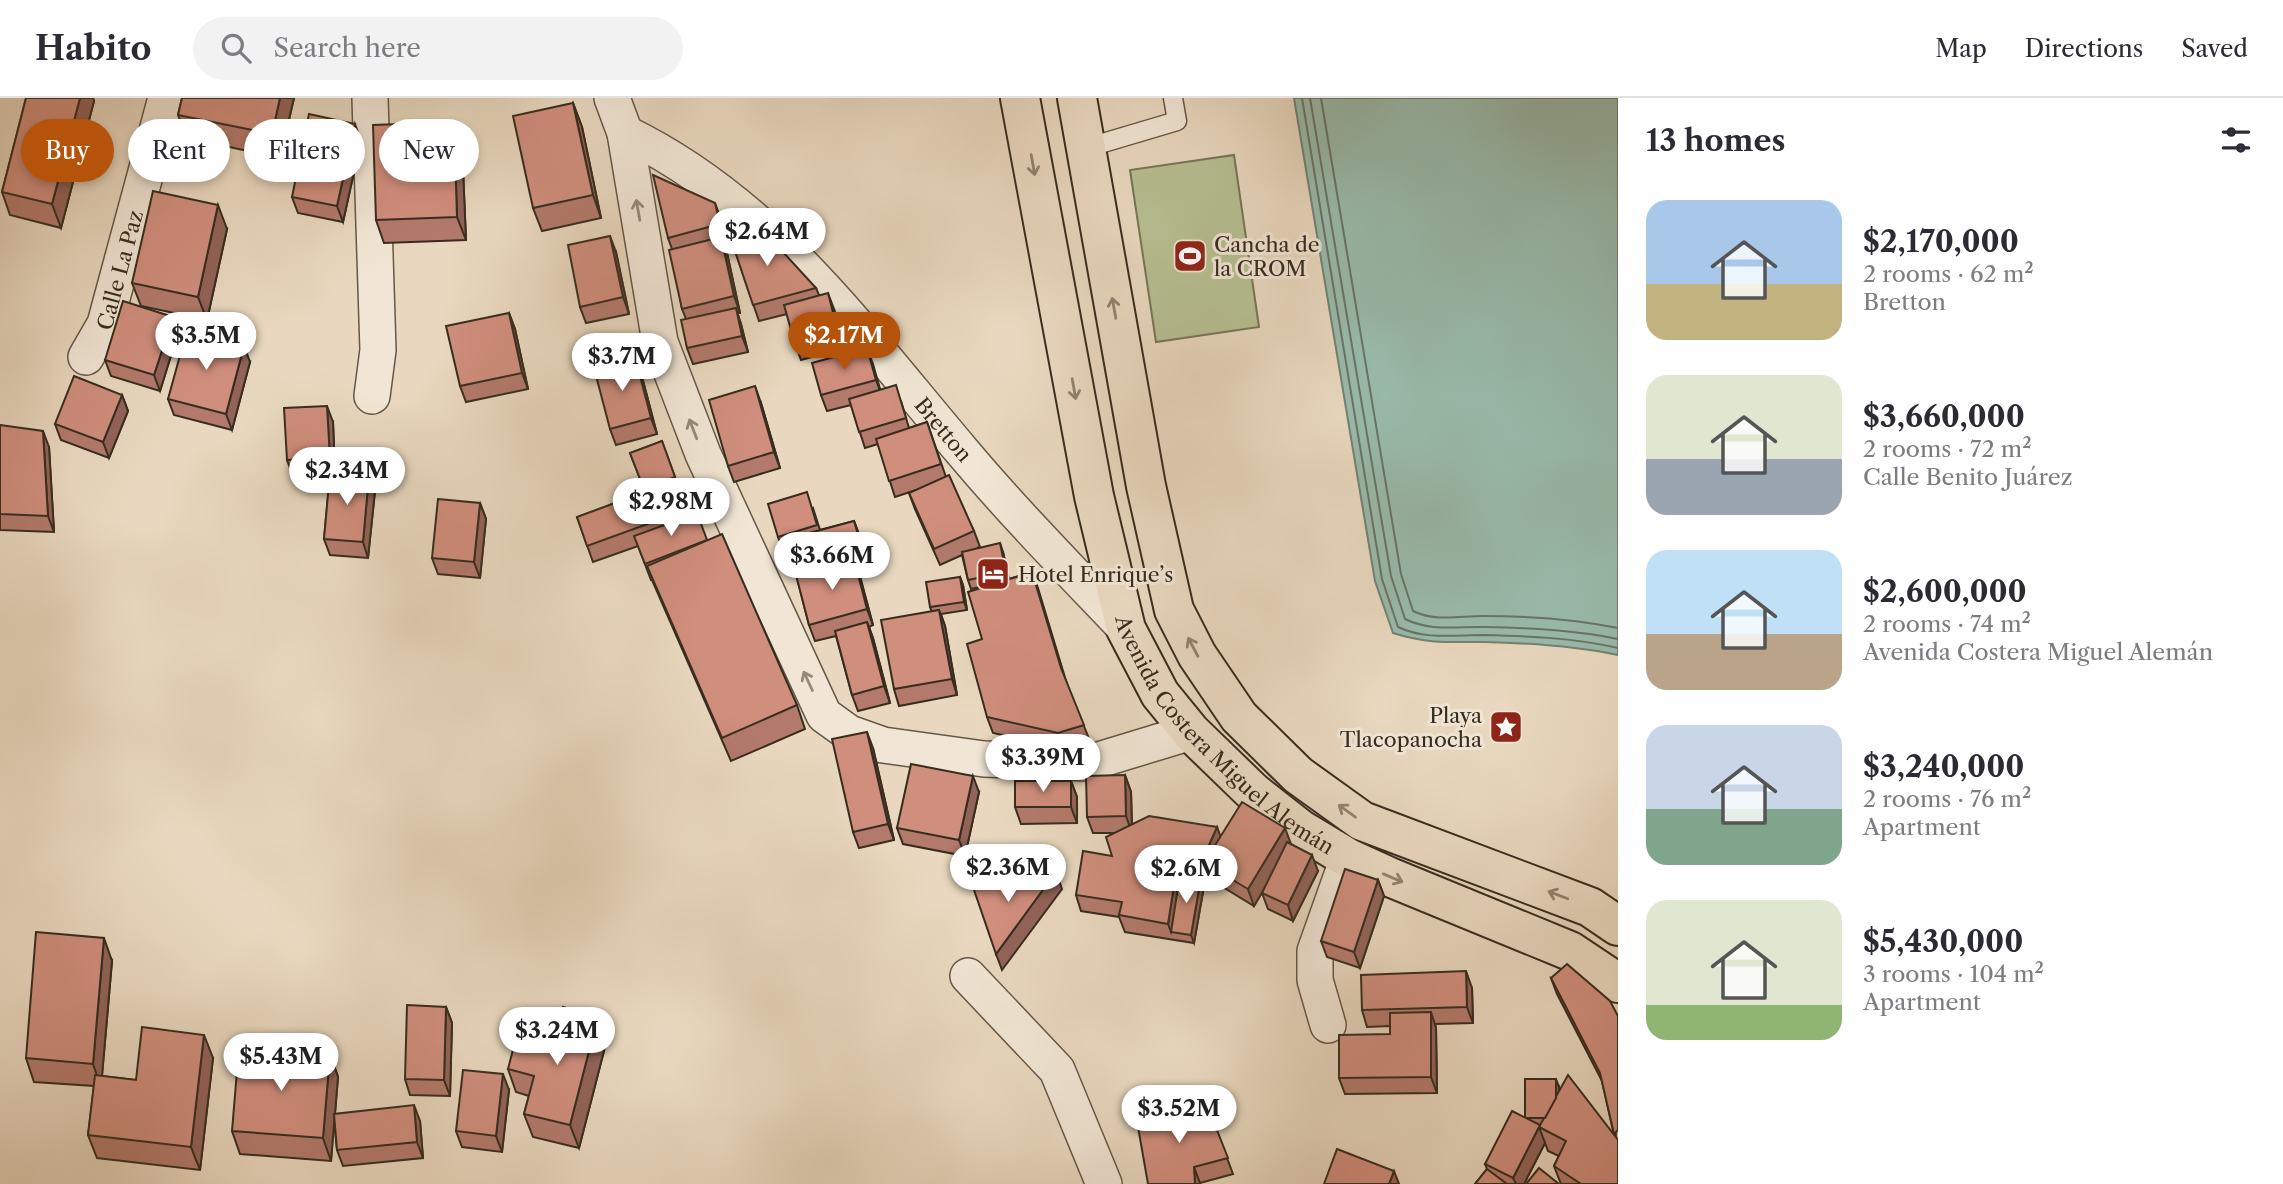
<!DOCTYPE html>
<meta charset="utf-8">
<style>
body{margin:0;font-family:"Libre Caslon Text",serif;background:#f2f2f3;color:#2b2b33;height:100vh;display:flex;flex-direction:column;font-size:26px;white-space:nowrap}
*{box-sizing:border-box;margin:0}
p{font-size:23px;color:#7c7c81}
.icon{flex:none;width:38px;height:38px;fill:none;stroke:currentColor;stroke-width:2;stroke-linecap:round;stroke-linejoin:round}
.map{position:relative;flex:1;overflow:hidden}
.drawer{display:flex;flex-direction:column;background:#fff;width:665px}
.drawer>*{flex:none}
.hud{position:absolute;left:21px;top:21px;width:665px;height:63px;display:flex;gap:14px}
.price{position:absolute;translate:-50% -60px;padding:0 16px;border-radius:24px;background:#fff;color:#222;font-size:23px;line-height:46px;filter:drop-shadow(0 2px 4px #0008)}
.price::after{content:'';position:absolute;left:50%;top:42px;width:21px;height:16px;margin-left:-10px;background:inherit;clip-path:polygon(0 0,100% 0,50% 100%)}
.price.on{background:#b45309;color:#fff}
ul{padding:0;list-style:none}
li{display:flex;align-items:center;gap:21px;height:175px;padding:0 28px}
li span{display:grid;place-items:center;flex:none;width:196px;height:140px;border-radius:21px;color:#555}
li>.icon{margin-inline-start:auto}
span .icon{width:84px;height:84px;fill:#fffc;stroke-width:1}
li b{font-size:30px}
h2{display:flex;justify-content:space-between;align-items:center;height:84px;padding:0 28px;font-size:30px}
.pill{padding:0 24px;border-radius:32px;background:#fff;box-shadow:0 4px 10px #0003;font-size:24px;line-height:63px}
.pill.on{background:#b45309;color:#fff}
header{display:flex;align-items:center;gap:42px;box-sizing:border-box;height:98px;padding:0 35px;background:#fff;border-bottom:2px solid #e1e1e2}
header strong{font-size:33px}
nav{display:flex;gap:38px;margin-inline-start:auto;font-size:24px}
.search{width:490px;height:63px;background:#f2f2f3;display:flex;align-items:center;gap:18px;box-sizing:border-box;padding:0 24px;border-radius:38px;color:#7c7c81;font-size:26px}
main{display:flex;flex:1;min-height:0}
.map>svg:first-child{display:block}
.green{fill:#b6bf92;stroke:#767658;stroke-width:2}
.water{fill:#99bbac;stroke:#728274;stroke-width:2}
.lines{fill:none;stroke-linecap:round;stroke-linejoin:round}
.shore{stroke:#687466;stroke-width:2}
.service-casing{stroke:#645847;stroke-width:21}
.minor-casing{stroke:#645847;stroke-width:38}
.primary-casing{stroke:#372d1f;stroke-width:42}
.service{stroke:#f1e6d5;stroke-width:18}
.minor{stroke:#f1e6d5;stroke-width:35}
.primary{stroke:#e9d8bf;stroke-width:38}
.wall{fill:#b37a6c;stroke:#372d1f;stroke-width:2}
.shaded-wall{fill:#926358;stroke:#372d1f;stroke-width:2}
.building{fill:#d08e7d;stroke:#372d1f;stroke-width:2}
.oneway{stroke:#90826f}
.oneway2{stroke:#948a7a}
.labels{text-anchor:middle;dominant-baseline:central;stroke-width:6;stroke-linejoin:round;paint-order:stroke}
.poi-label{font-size:21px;fill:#372d1f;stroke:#f1e6d5;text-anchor:start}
.street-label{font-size:21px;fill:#372d1f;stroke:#f1e6d5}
</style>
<header>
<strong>Habito</strong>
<div class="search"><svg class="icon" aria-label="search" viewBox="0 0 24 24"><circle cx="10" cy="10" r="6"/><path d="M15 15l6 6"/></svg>Search here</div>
<nav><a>Map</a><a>Directions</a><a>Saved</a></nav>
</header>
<main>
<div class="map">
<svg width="1618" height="1086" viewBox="0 0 1618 1086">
<rect width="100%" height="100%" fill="#e9d8bf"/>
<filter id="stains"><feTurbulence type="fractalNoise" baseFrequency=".00286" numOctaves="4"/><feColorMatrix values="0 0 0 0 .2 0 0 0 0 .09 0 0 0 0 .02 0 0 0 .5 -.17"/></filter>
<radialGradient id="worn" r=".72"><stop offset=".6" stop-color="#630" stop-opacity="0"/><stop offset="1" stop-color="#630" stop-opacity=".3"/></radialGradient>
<path class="green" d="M1234,57L1259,229L1156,244L1130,72Z"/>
<path class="water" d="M1294,0H1618V557C1575,548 1528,545 1484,544C1448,544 1428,546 1393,535L1375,483Z"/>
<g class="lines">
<g class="shore">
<path d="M1302,0L1382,481L1398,529C1425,542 1455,537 1483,537C1528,538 1575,540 1618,550"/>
<path d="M1310,0L1391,478L1405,521C1431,534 1459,528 1486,529C1530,530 1575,532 1618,541"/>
<path d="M1321,0L1401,476L1413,513C1435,524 1460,518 1483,518C1527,518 1575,521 1618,530"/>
</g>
<defs>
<path id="service" d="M1086,50L1177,23L1173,0"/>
<g id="minor">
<path d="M370,0L378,252L372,298"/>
<path d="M612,0L625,35L660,244L703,356L824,617L849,635L883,647L984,661L1089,665L1191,634"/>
<path id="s1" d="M625,35C770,105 859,232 961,352C1013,414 1070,472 1126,531"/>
<path id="s2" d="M86,259L105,226L166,0"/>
<path d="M968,878L1057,972L1104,1086"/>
<path d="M1328,927L1315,882V853L1348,760"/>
</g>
<g id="primary">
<path id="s3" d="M1020,0L1094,398L1126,531L1160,596L1191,634L1253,694L1300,731L1348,760L1392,780L1570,853L1618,885"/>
<path d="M1077,0L1146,388L1174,512L1197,557L1239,619L1298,677L1362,723L1590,809L1618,828"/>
</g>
</defs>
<use href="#service" class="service-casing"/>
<use href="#minor" class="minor-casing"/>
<use href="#primary" class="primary-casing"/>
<use href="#service" class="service"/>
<use href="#minor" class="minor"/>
<use href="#primary" class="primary"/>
</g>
<g class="wall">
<path d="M26,0H93L94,3L61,130L10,117L2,94Z"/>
<path d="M182,0H294L280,60L187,40L178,17Z"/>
<path d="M573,5L582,29L601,120L542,133L533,110Z"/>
<path d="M361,42L343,124L298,115L292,99Z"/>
<path d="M462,47L466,142L384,145L376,122Z"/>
<path d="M721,121L726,142L722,143L727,155L740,215H737L741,226L748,254L693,266L687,250L686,221L682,211L672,151L668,140Z"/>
<path d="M227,131L207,222L141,208L132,185Z"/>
<path d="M730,138L816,190L819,197L834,211L844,250L801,262L795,246L787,216L759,223Z"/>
<path d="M616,154L629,216L586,225L580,209Z"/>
<path d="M509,215L515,231L528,291L466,304L460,288Z"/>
<path d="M173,219L178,235L160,293L111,278L105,262Z"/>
<path d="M867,250L880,292L901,303L909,330L927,324L946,379L974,433L980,449L977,450L1003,454L1009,481L1032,474L1064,579L1090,643L1064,651L993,635L987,619L982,541L993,486L971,491L968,482L962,457L940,467L915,411L909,395L916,392L895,399L878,346L865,350L851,307L827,313L821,297Z"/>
<path d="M635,259L641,275L657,336L616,347L610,331Z"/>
<path d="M250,264L232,332L174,317L168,301Z"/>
<path d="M122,297L128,313L109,360L61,342L55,326Z"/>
<path d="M761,305L780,370L734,384L728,368Z"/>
<path d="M333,324L335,375L375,393L368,460L330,457L324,441L330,377L293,378L287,362Z"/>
<path d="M0,327L49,349L54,434L0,432Z"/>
<path d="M662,343L676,382H678L691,417L707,442L797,607L805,631L731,663L652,482H651L638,448L593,464L577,419L645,394L630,355Z"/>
<path d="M480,405L486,421L480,480L438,476L432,460Z"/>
<path d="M813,410L820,432L854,423L860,439L869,470L858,472L873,527L869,529L873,540L890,605L858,613L852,597L836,538L815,543L809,527L790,453L784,455L778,439Z"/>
<path d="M960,479L963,487L967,512L941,516L945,528L957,597L899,608L894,591L932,514L930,509Z"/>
<path d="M873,650L894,742L859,750L853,734Z"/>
<path d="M1125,677L1131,694L1132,726L1217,729L1220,739L1291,746L1318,773L1293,823L1268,811L1262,795L1264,791L1254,808L1210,781L1209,777L1204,788L1194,845L1125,834L1119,819L1081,813L1076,797L1112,758L1115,735H1093L1087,719Z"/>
<path d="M1071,683L1077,699V725L1021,726L1015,709Z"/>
<path d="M979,694L965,758L903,746L897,730Z"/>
<path d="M1378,782L1384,798L1360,870L1327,859L1321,843Z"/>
<path d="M112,863L102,978L136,982L213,960L200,1072L97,1060L88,1037L94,988L34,984L26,960Z"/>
<path d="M1551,880L1610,903L1618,1086H1561L1554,1068L1559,1058L1548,1053L1545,1045L1524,1086H1475L1487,1071L1485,1066L1525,1019L1559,989V995L1614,1037L1602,983L1557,896Z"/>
<path d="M1472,890L1473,925L1435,926L1436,930L1437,995L1345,996L1339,980L1390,936V928L1367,929L1362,912Z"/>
<path d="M446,909L452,925L450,998L410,997L405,981Z"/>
<path d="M598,918L607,941L579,1050L533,1039L524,1016L529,998L516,994L508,971L551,952Z"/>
<path d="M330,956L338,979L335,1016L420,1023L423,1060L343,1068L337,1052L334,1023L331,1063L240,1056L232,1033Z"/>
<path d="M509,992L502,1054L462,1049L456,1033Z"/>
<path d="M1211,1017L1233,1076L1200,1085L1148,1086Z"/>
</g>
<g class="shaded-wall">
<path d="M80,0H93L94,3L61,130L52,106Z"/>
<path d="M280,0H294L280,60L272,36Z"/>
<path d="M573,5L582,29L601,120L593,97Z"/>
<path d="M454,24L462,47L466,142L457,119Z"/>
<path d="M355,26L361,42L343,124L337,108Z"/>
<path d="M715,105L721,121L726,142L720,126Z"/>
<path d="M218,107L227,131L207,222L198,199Z"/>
<path d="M610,138L616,154L629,216L623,199Z"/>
<path d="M721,139L727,155L740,215L734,198Z"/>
<path d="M828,195L834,211L844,250L838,234Z"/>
<path d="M736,210L741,226L748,254L742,238Z"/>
<path d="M509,215L515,231L528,291L522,275Z"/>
<path d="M173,219L178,235L160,293L154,277Z"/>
<path d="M244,248L250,264L232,332L226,316Z"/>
<path d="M867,250L873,266L882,298L876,282Z"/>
<path d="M635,259L641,275L657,336L651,320Z"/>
<path d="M755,288L761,305L780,370L774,354Z"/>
<path d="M122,297L128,313L109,360L103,344Z"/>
<path d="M327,308L333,324L335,376L330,360Z"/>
<path d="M43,333L49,349L54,434L48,418Z"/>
<path d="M369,377L375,393L368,460L363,444Z"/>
<path d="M480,405L486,421L480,480L474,464Z"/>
<path d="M854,423L860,439L869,470L863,453Z"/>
<path d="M1000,445L1003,454L1009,482L1006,474Z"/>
<path d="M854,461L860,478L873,527L867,511Z"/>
<path d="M1032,474L1038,490L1067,586L1061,570Z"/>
<path d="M960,479L963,487L967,512L964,504Z"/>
<path d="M939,512L945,528L957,597L952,581Z"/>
<path d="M867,524L873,540L890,605L884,588Z"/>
<path d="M867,634L873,650L894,742L888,726Z"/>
<path d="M1125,677L1131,694L1132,735L1126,718Z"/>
<path d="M973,678L979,694L965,758L959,742Z"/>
<path d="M1071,683L1077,699V725L1071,709Z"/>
<path d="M1217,729L1223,745L1204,765L1209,777L1204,788L1198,772Z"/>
<path d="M1285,730L1291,746L1254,808L1248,791Z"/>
<path d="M1312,757L1318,773L1293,823L1288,807Z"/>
<path d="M1177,769L1183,785L1171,834L1168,826Z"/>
<path d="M1056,774L1062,791L1002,872L996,856Z"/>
<path d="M1201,780L1204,788L1194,845L1191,837Z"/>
<path d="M1378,782L1384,798L1360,870L1354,854Z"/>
<path d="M104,840L112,863L101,989L93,966Z"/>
<path d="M1466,873L1472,890L1473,925L1467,909Z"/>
<path d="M446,909L452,925L450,998L444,982Z"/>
<path d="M1431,914L1436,930L1437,995L1431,979Z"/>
<path d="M598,918L607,941L579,1050L570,1027Z"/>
<path d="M204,937L213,960L200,1072L191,1049Z"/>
<path d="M330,956L338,979L331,1063L323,1040Z"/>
<path d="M503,976L509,992L502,1054L496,1038Z"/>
<path d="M1556,981L1559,989V1028L1556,1020Z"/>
<path d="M414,1007L420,1023L423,1060L417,1044Z"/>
<path d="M1539,1029L1545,1045L1524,1086H1516L1513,1080Z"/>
<path d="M1194,1069L1200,1085V1086H1195Z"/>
<path d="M1394,1073L1399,1086H1389Z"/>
</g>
<g class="building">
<path d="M26,0H80L52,106L2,94Z"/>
<path d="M182,0H280L272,36L178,17Z"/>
<path d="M573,5L593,97L533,110L513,18Z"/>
<path d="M309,16L355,26L337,108L292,99Z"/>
<path d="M454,24L457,119L376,122L373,27Z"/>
<path d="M653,77L715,105L720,126L668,140Z"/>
<path d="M153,93L218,107L198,199L132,185Z"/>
<path d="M760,129L816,190L753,207L730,138Z"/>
<path d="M610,138L623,199L580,209L568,147Z"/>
<path d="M721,139L734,198L682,211L669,152Z"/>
<path d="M828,195L838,234L795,246L784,207Z"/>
<path d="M123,203L173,219L154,277L105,262Z"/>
<path d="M736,210L742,238L687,250L681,222Z"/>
<path d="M509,215L522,275L460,288L446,228Z"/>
<path d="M187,232L244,248L226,316L168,301Z"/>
<path d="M867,250L876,282L821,297L812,265Z"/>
<path d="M635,259L651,320L610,331L594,270Z"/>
<path d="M74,278L122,297L103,344L55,326Z"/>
<path d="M896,287L906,320L859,334L849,301Z"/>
<path d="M755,288L774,354L728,368L709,302Z"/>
<path d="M327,308L330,360L287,362L284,310Z"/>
<path d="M927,324L941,366L889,383L876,341Z"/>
<path d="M0,327L43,333L48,418L0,416Z"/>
<path d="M662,343L675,379L644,391L630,355Z"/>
<path d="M330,374L369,377L363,444L324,441Z"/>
<path d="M949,377L974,433L934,451L909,395Z"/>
<path d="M678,382L689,411L587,448L577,419Z"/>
<path d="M807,394L817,427L778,439L768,406Z"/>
<path d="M438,401L480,405L474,464L432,460Z"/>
<path d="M697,415L707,442L645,466L634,438Z"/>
<path d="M854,423L863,453L795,472L787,441Z"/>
<path d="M722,436L797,607L722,640L647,468Z"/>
<path d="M1000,445L1006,474L968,482L962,454Z"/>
<path d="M854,461L867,511L809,527L796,477Z"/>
<path d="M1032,474L1061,570L1084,627L1058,635L987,619L967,546L982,541L968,494Z"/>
<path d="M960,479L964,504L930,509L926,484Z"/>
<path d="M939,512L952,581L894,591L881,522Z"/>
<path d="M867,524L884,588L852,597L835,533Z"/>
<path d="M867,634L888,726L853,734L832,641Z"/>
<path d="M911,666L973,678L959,742L897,730Z"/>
<path d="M1125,677L1126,718L1087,719L1086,678Z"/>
<rect x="1015" y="683" width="56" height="26"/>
<path d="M1242,704L1285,730L1248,791L1204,765Z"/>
<path d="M1149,718L1217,729L1198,772L1177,769L1168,826L1119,817L1122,804L1076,797L1083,753L1112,758L1106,739Z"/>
<path d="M1287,744L1312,757L1288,807L1262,795Z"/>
<path d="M1345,771L1378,782L1354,854L1321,843Z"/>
<path d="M1056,774L996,856L973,789Z"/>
<path d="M1180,777L1201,780L1191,837L1171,834Z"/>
<path d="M36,834L104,840L93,966L26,960Z"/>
<path d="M1567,866L1610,903L1618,918V1032L1614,1036L1600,975L1551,880Z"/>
<path d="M1466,873L1467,909L1362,912L1361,877Z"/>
<path d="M407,907L446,909L444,982L405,981Z"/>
<path d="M563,909L598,918L570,1027L524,1016L534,978L508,971L515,944L551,952Z"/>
<path d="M1431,914V979L1339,980V937L1390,936V915Z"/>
<path d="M142,929L204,937L191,1049L88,1037L95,977L136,982Z"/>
<path d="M239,949L330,956L323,1040L232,1033Z"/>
<path d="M463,972L503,976L496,1038L456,1033Z"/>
<path d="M1568,977L1618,1042V1086H1581L1554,1068L1566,1043L1539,1029Z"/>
<path d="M1525,981H1556V1000L1545,1020H1525Z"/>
<path d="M414,1007L417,1044L337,1052L334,1016Z"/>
<path d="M1174,1007L1211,1017L1228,1060L1194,1069L1195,1086H1148L1138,1029Z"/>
<path d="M1512,1013L1540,1027L1513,1080L1485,1066Z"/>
<path d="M1337,1051L1394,1073L1389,1086H1324Z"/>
<path d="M1539,1070L1559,1086H1526Z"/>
<path d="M1487,1071L1507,1086H1475Z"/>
</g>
<defs><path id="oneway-shaft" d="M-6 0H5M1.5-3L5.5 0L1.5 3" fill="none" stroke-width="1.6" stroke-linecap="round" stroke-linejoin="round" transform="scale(1.75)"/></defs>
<g class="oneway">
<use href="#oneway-shaft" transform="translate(1033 67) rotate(80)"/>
<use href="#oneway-shaft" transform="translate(1114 210) rotate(-100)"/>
<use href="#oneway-shaft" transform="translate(1074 291) rotate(80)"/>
<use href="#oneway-shaft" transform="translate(1193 549) rotate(-118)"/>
<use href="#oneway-shaft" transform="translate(1347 713) rotate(-144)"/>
<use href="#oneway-shaft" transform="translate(1393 780) rotate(23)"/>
<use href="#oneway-shaft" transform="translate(1558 797) rotate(-159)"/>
</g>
<g class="oneway2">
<use href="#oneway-shaft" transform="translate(638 112) rotate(-100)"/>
<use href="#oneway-shaft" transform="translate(693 331) rotate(-111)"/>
<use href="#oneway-shaft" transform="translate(808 583) rotate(-115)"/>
</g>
<defs>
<symbol id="stadium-square" viewBox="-11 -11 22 22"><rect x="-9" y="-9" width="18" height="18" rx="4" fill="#8f2418" stroke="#f1e6d5"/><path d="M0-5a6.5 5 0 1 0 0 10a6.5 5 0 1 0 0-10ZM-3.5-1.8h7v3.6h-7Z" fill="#fff"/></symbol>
<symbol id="hotel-square" viewBox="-11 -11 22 22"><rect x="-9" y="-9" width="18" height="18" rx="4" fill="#8f2418" stroke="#f1e6d5"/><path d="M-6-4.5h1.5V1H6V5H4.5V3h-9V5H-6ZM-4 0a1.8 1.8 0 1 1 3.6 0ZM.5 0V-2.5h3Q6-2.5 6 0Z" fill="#fff"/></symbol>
<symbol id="sight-square" viewBox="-11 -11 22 22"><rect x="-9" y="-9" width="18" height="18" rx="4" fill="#8f2418" stroke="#f1e6d5"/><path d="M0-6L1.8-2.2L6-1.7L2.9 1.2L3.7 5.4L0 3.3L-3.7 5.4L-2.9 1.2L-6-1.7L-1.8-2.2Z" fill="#fff"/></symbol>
</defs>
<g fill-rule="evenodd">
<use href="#stadium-square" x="1171" y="139" width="38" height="38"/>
<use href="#hotel-square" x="974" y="457" width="38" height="38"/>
<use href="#sight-square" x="1487" y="610" width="38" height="38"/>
</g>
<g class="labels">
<g class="poi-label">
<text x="1214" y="146">Cancha de<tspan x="1214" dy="24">la CROM</tspan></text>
<text x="1018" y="476">Hotel Enrique’s</text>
<text x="1482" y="617" text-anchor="end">Playa<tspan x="1482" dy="24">Tlacopanocha</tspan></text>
</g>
<g class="street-label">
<text stroke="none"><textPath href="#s2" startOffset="94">Calle La Paz</textPath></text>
<text stroke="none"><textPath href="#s1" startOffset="439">Bretton</textPath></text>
<text stroke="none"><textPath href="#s3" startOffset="688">Avenida Costera Miguel Alemán</textPath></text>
</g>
</g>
<rect width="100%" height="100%" filter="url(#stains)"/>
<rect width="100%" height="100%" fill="url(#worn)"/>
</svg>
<b class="price" style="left:767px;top:170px">$2.64M</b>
<b class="price" style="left:206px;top:274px">$3.5M</b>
<b class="price on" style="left:844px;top:274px">$2.17M</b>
<b class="price" style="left:622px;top:295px">$3.7M</b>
<b class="price" style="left:347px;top:409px">$2.34M</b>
<b class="price" style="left:671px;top:440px">$2.98M</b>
<b class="price" style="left:832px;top:494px">$3.66M</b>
<b class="price" style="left:1043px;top:696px">$3.39M</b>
<b class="price" style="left:1008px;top:806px">$2.36M</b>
<b class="price" style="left:1186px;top:807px">$2.6M</b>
<b class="price" style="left:557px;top:969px">$3.24M</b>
<b class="price" style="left:281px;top:995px">$5.43M</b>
<b class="price" style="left:1179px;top:1047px">$3.52M</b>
<div class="hud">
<a class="pill on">Buy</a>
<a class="pill">Rent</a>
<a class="pill">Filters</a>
<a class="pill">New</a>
</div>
</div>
<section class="drawer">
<h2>13 homes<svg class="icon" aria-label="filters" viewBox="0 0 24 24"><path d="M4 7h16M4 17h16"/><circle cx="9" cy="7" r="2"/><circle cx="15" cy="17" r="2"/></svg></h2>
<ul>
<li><span style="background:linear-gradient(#a9c7e8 60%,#c2b280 0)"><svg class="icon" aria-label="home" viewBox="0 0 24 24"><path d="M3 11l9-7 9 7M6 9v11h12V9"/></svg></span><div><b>$2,170,000</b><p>2 rooms · 62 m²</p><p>Bretton</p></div></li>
<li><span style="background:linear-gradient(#dfe7d0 60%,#9aa5b1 0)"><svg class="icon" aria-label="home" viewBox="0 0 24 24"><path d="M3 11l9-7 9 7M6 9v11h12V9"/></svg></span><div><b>$3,660,000</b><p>2 rooms · 72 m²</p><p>Calle Benito Juárez</p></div></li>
<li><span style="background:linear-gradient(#bfe0f5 60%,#b9a48a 0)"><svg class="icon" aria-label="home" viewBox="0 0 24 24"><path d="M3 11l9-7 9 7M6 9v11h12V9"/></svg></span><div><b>$2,600,000</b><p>2 rooms · 74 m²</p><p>Avenida Costera Miguel Alemán</p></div></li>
<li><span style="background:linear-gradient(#c9d6e8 60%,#7fa58c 0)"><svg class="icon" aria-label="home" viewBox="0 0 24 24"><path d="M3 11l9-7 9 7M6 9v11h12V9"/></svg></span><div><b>$3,240,000</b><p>2 rooms · 76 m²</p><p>Apartment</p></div></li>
<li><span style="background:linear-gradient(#dfe7d0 75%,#8fb573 0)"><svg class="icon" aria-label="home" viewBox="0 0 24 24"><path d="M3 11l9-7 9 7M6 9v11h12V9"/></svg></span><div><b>$5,430,000</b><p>3 rooms · 104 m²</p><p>Apartment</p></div></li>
</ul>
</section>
</main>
